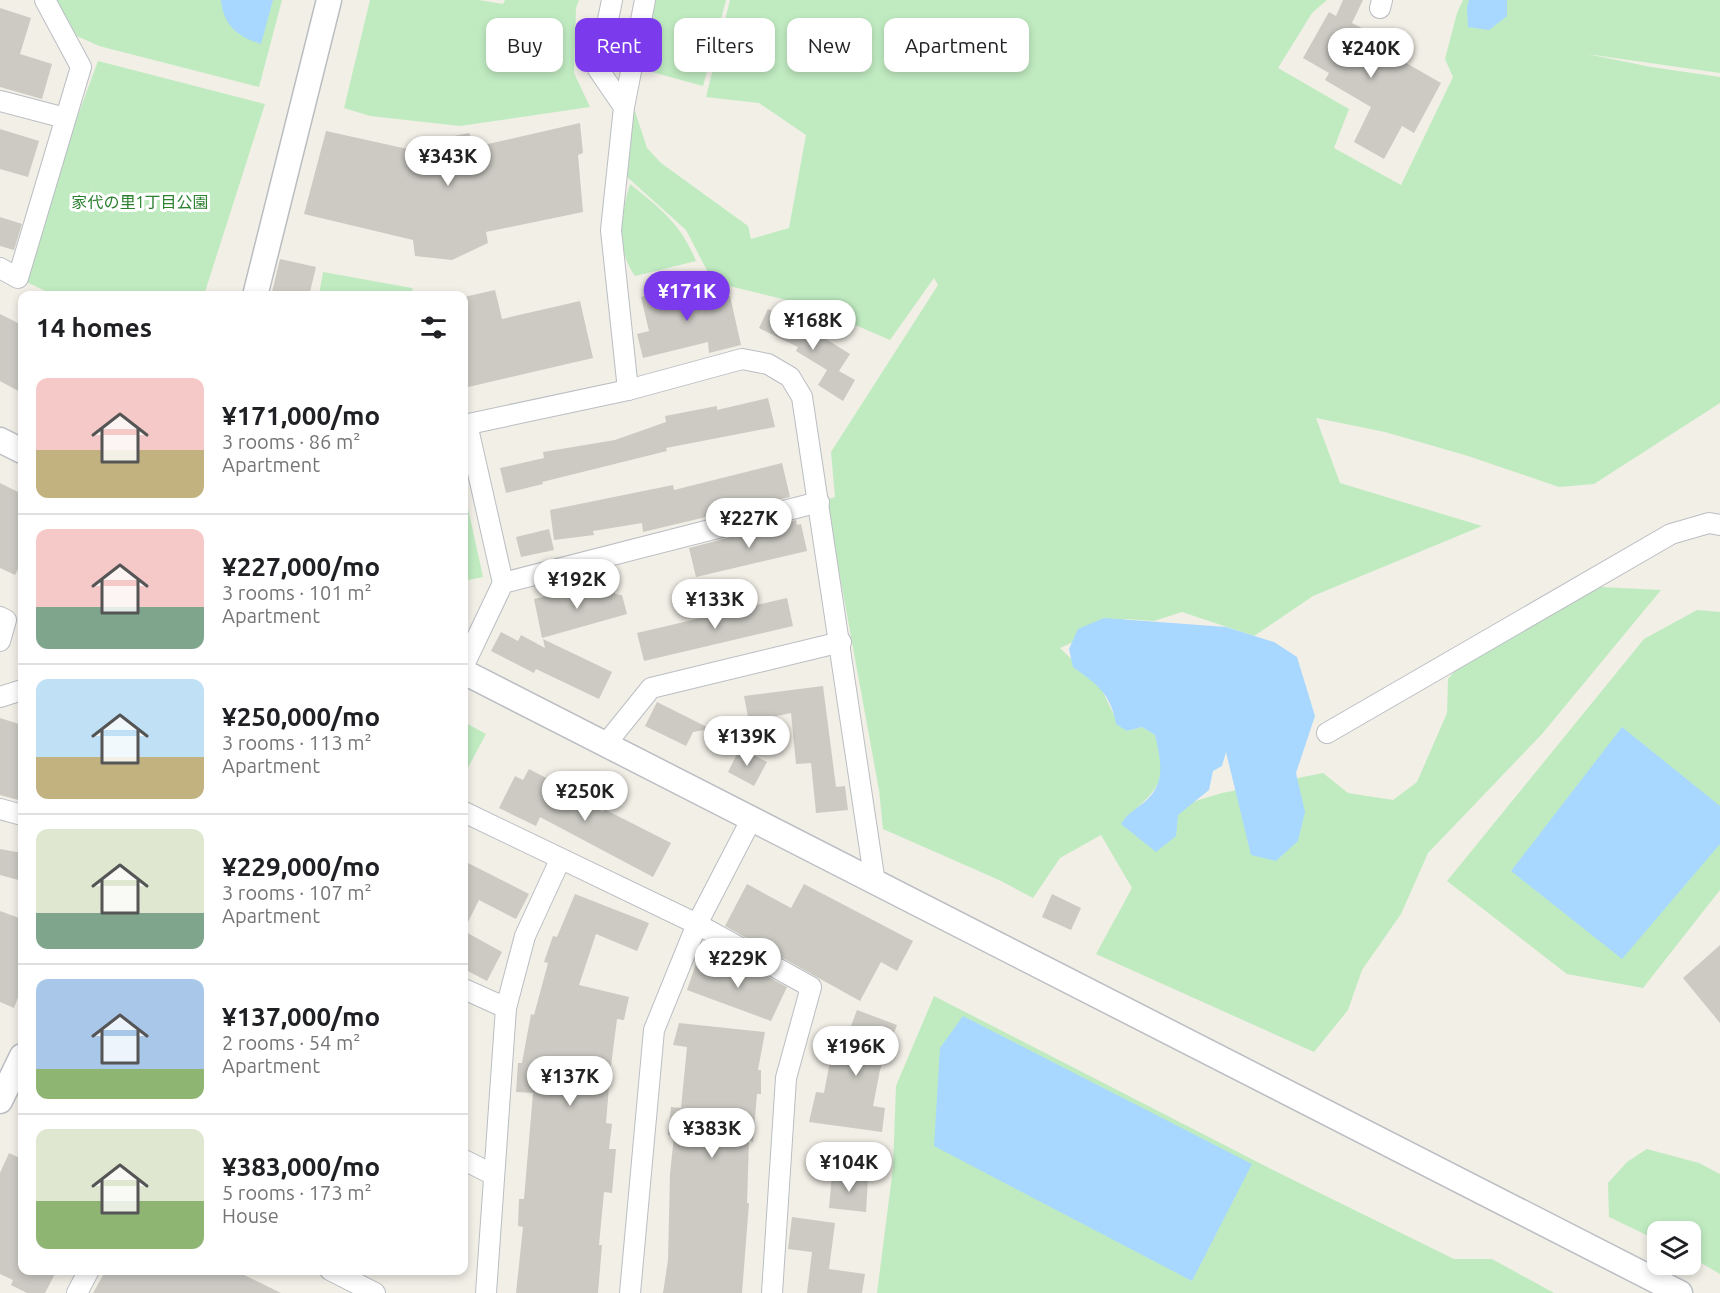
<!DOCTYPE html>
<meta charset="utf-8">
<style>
body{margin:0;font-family:Ubuntu,"Noto Sans JP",sans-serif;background:#f2f2f2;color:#202124;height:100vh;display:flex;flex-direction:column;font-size:22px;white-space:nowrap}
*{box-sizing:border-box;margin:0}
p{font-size:20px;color:#757577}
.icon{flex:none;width:33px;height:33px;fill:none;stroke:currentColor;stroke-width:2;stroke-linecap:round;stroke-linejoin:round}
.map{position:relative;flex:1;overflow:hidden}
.details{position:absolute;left:18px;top:291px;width:450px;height:984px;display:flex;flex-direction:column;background:#fff;border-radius:12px;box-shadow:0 3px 9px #0003}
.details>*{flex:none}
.hud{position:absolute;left:486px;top:18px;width:570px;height:54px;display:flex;gap:12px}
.tools{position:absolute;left:1647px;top:1221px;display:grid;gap:12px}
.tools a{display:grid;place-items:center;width:54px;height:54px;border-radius:12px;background:#fff;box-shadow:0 3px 9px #0003;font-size:30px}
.price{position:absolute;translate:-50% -51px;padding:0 14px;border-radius:21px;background:#fff;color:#222;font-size:20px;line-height:39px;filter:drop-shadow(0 2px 3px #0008)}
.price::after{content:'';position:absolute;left:50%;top:36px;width:18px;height:14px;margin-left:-9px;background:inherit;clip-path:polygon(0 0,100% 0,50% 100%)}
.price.current{background:#7c3aed;color:#fff}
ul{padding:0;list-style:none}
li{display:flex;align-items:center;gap:18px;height:150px;padding:0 18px}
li+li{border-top:2px solid #e0e0e0}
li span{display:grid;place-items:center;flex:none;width:168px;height:120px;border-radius:12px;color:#555}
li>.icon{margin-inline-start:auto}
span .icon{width:72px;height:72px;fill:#fffc;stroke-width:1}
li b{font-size:26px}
h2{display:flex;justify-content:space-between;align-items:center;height:72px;padding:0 18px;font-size:26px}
.pill{padding:0 21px;border-radius:12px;background:#fff;box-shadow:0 3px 9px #0003;font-size:21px;line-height:54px}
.pill.current{background:#7c3aed;color:#fff}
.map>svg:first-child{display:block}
.green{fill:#c0ebc1}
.water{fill:#a8d8ff}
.building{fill:#cccac3}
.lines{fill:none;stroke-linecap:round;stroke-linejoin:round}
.minor-casing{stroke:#babec3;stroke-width:22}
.tertiary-casing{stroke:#babec3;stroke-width:27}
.minor{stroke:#fff;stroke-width:20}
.tertiary{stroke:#fff;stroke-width:24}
.labels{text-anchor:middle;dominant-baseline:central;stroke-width:6;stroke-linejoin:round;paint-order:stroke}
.park-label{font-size:16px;fill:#2b8130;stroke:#fff}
</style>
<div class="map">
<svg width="1720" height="1293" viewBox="0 0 1720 1293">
<rect width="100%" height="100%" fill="#f1efe6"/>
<g class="green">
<path d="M56,0H282L259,87L99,46L77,36Z"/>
<path d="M370,0H479L503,4L505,0H579L576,8L574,73L590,107L460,126L370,116L344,108Z"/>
<path d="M654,0H726L703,86L641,69Z"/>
<path d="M730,0H1327L1312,13L1278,68L1349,109L1334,148L1401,185L1453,77L1445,59L1457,13L1463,0H1720V73L1587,54L1651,67L1720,77V403L1594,484L1559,487L1468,456L1385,432L1316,418L1340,483L1482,526L1313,596L1254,636L1182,612L1154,621L1125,619L1060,648L1101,688L1115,717L1127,731L1142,727L1155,735C1157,745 1164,762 1162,772C1158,794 1136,806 1123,823L1222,793L1323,773L1348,793L1393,800L1417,782L1447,713L1448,679L1475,647L1582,586L1661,590L1542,734L1428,853L1401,914L1362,970L1348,1010L1314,1052L1096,954L1132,888L1101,835L1060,858L1033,898L999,880L883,829L879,790L839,571L819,502L835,497L831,452L938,285L934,278L890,340L811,306L713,282L686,230L626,176L633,105L647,148L661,163L748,226L751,239L789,228L806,135L759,103L706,97Z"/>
<path d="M98,61L265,104L204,295H54L18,278Z"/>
<path d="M630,184C660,208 681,224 696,261L635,276C615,249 621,214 630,184Z"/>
<path d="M323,272L412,288L414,295H319Z"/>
<path d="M464,499H466L483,577L464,581Z"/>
<path d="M1697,610L1720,612V890L1643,988L1567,974L1447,881L1644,639Z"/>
<path d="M464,722L486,734L464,775Z"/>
<path d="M934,996L1277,1172L1454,1259H1492L1554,1293H877L893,1168L896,1086Z"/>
<path d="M1647,1149L1699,1163L1720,1174V1274L1691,1257L1690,1232H1658L1657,1240L1609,1217L1608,1183L1627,1162Z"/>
</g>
<g class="water">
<path d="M221,0H273L261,44C238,37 223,25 221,0Z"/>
<path d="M1469,0H1507V16L1489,30L1468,27L1467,7Z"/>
<path d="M1104,618L1226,627L1274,642L1297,657L1315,716L1296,773L1305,812L1298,841L1276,861L1251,855L1226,752L1222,766L1213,771L1209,790L1178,815L1176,836L1156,852L1121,824C1127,814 1133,811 1142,804C1167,785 1161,761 1155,735L1142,727L1127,731L1116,724C1111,693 1096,684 1073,667L1069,649L1078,629Z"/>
<path d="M1622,727L1720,806V844L1622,959L1511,871Z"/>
<path d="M963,1016L1252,1164L1192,1281L934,1146L940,1048Z"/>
</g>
<g class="building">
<path d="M1343,0H1363L1352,23L1370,32L1366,40L1441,83L1414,133L1402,126L1384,159L1354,142L1371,107L1325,80L1329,73L1303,58L1329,12L1336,16Z"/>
<path d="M0,8L31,18L20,54L52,64L42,99L0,87Z"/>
<path d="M580,123L583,153L578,155L583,212L486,232L488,243L452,260L415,256L413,240L304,214L326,131L421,152L424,142L469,133L475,147Z"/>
<path d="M0,129L39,141L28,177L0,169Z"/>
<path d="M0,217L22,224L14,250L0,246Z"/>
<path d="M280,259L316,267L309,296H271Z"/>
<path d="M693,280L698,304L730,296L741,345L709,353L708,342L643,358L637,334L649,331L641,297Z"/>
<path d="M495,290L502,319L580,301L593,358L464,388V297Z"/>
<path d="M768,309L810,329L850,354L839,371L855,380L843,401L818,385L827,370L796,351L798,347L759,328Z"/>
<path d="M0,314L22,325V393L0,381Z"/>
<path d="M768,398L775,427L666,448L667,451L542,482L543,484L506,493L500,468L544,458L543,452L615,440L666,422L665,416L717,406V410Z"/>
<path d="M782,463L790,497L643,532L642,523L593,531L594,535L554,540L550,510L673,485L674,490Z"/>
<path d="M0,483L22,494V561L15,575L0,568Z"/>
<path d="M796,520L797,525L801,524L807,551L696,577L689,548Z"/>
<path d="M549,529L554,550L521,557L516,537Z"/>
<path d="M614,586L615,594L622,595L627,614L542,638L534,599L568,591L570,596Z"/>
<path d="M787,598L793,626L644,661L637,633Z"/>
<path d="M501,632L518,641L521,635L545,648L543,639L612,672L599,699L536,669L534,673L491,651Z"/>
<path d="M823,686L836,787L845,786L848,810L816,813L811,763L796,764L791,713L749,722L744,696Z"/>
<path d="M657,702L711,729L693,732L686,746L645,726Z"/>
<path d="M0,718L22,725V801L0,795Z"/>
<path d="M740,748L767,762L754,786L728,772Z"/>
<path d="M529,769L548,779L545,784L603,812L604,809L671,843L653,877L540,817L536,826L499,808L515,776L523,780Z"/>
<path d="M0,849L22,853V881L0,875Z"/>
<path d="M464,861L529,894L516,919L479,900L464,930Z"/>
<path d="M747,884L791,908L804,884L913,941L897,971L881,962L860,1001L725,926Z"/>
<path d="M575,894L649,923L637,951L596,934L579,985L629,997L624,1020L617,1019L610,1074L606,1123L612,1124L609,1149H616L612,1193L604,1192L599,1245H602L598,1293H516L523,1227L518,1226L519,1199H524L533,1093L516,1092L518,1063H522L531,1014L534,1015L548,963L544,962L553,936L557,937Z"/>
<path d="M1052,894L1081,908L1071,930L1042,917Z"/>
<path d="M0,911L22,919V987L14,1008L0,1002Z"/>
<path d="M464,931L502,952L487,981L464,969Z"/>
<path d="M1720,945V1023L1683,978Z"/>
<path d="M698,958L747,977L752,968L787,987L771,1021L687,990Z"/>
<path d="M857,1010L897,1025L880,1070L873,1106L885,1108L882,1132L809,1122L816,1092L824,1093L831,1056L839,1058Z"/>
<path d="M679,1023L765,1032L758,1070H761V1094H757L753,1142L749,1140L747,1203H749L742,1293H663L668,1260L670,1174L674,1136L668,1135L671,1107L681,1108L687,1047L673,1045Z"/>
<path d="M9,1153L22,1159V1270H57L45,1293H27L11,1285L13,1280L0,1274V1173Z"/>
<path d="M832,1175L868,1178L866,1212L829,1208Z"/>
<path d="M792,1217L835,1223L829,1269L865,1274L862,1293H807L812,1252L788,1249Z"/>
<path d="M106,1270H234L281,1293H93Z"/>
</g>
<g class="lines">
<defs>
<g id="minor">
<path d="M612,0L598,69L624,107L611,230L628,390"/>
<path d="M1380,8L1382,0"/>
<path d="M0,101L65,118"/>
<path d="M624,107L645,0"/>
<path d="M0,268L18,278L81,67L45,0"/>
<path d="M464,425L628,390L742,359L768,364L790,377L802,397L875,883"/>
<path d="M503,583L819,502"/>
<path d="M0,617L6,620L0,641"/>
<path d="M464,665L503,583L467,424"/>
<path d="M0,697L22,690"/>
<path d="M1327,733L1671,534L1709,523L1720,525"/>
<path d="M605,745L651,688L841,642"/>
<path d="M0,809L22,815"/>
<path d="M464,812L697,924L811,987L786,1078L772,1293"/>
<path d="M464,989L506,1008"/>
<path d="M464,1160L494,1175"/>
<path d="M330,1270L375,1293"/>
<path d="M77,1293L89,1270"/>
<path d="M486,1293L506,1008L525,936L560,860"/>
<path d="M630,1293L654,1030L697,924L751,820"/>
</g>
<g id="tertiary">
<path d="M255,296L329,0"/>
<path d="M0,440L22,451"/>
<path d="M464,672L1680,1293"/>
<path d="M0,1101L22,1056"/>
</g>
</defs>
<use href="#minor" class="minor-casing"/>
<use href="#tertiary" class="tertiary-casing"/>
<use href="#minor" class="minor"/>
<use href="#tertiary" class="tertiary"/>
</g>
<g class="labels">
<g class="park-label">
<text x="140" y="202">家代の里1丁目公園</text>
</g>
</g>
</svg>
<div class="tools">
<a><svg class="icon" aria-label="layers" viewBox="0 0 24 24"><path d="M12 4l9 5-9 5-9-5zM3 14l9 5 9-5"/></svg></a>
</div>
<b class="price" style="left:1371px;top:79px">¥240K</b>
<b class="price" style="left:448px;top:187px">¥343K</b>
<b class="price current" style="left:687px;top:322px">¥171K</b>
<b class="price" style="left:813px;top:351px">¥168K</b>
<b class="price" style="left:749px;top:549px">¥227K</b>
<b class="price" style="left:577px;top:610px">¥192K</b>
<b class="price" style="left:715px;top:630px">¥133K</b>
<b class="price" style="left:747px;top:767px">¥139K</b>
<b class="price" style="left:585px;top:822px">¥250K</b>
<b class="price" style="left:738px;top:989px">¥229K</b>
<b class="price" style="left:856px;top:1077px">¥196K</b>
<b class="price" style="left:570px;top:1107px">¥137K</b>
<b class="price" style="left:712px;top:1159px">¥383K</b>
<b class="price" style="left:849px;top:1193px">¥104K</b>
<div class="hud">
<a class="pill">Buy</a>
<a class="pill current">Rent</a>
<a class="pill">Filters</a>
<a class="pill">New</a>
<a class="pill">Apartment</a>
</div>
<section class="details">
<h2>14 homes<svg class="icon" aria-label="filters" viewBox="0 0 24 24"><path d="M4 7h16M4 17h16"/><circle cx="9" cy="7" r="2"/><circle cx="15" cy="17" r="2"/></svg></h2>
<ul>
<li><span style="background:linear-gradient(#f6c9c9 60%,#c2b280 0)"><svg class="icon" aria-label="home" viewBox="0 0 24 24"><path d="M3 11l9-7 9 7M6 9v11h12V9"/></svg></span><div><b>¥171,000/mo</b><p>3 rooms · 86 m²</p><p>Apartment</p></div></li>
<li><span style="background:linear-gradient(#f6c9c9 65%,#7fa58c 0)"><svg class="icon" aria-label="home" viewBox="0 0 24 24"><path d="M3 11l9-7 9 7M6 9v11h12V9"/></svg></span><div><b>¥227,000/mo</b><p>3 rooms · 101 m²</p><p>Apartment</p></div></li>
<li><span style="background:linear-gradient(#bfe0f5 65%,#c2b280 0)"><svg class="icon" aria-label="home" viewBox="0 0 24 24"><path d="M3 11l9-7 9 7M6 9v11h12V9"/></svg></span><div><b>¥250,000/mo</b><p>3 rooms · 113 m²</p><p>Apartment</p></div></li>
<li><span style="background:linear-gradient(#dfe7d0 70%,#7fa58c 0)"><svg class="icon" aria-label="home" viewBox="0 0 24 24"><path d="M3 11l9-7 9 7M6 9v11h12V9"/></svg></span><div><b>¥229,000/mo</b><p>3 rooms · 107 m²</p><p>Apartment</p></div></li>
<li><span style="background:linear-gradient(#a9c7e8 75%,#8fb573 0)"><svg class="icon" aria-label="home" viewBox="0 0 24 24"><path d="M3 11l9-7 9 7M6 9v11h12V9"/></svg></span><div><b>¥137,000/mo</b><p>2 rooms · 54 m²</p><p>Apartment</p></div></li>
<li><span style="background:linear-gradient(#dfe7d0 60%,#8fb573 0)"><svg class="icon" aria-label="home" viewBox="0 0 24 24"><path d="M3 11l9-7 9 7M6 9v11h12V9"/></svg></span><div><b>¥383,000/mo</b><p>5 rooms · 173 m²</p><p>House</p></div></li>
</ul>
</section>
</div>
